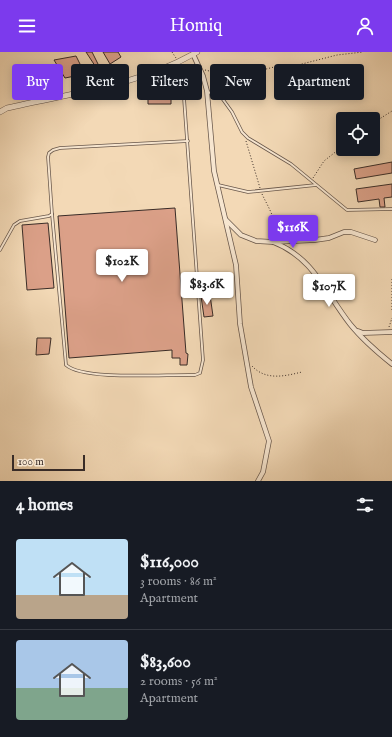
<!DOCTYPE html>
<meta charset="utf-8">
<style>
body{margin:0;font-family:"IM FELL English",serif;background:#242831;color:#f1f3f6;height:100vh;display:flex;flex-direction:column;font-size:15px;white-space:nowrap}
*{box-sizing:border-box;margin:0}
p{font-size:13px;color:#9ea1a6}
.icon{flex:none;width:22px;height:22px;fill:none;stroke:currentColor;stroke-width:2;stroke-linecap:round;stroke-linejoin:round}
.map{position:relative;height:429px;overflow:hidden}
.sheet{display:flex;flex-direction:column;background:#171b24;flex:1}
.sheet>*{flex:none}
.banner{position:absolute;left:12px;top:12px;width:368px;height:36px;display:flex;gap:8px}
.tools{position:absolute;left:336px;top:60px;display:grid;gap:8px}
.tools a{display:grid;place-items:center;width:44px;height:44px;border-radius:4px;background:#171b24;box-shadow:0 2px 10px #0003;font-size:20px}
.scale{position:absolute;left:12px;bottom:10px;width:73px;box-sizing:border-box;padding-left:4px;border:2px solid #392c27;border-top:0;font-size:11px;line-height:14px;white-space:nowrap;color:#392c27;-webkit-text-stroke:3px #f7e6d0;paint-order:stroke}
.price{position:absolute;translate:-50% -34px;padding:0 9px;border-radius:4px;background:#fff;color:#222;font-size:13px;line-height:26px;filter:drop-shadow(0 1px 2px #0008)}
.price::after{content:'';position:absolute;left:50%;top:24px;width:12px;height:9px;margin-left:-6px;background:inherit;clip-path:polygon(0 0,100% 0,50% 100%)}
.price.selected{background:#7c3aed;color:#fff}
ul{padding:0;list-style:none}
li{display:flex;align-items:center;gap:12px;height:100px;padding:0 16px}
li+li{border-top:1px solid #363941}
li span{display:grid;place-items:center;flex:none;width:112px;height:80px;border-radius:4px;color:#555}
li>.icon{margin-inline-start:auto}
span .icon{width:48px;height:48px;fill:#fffc;stroke-width:1}
li b{font-size:17px}
h2{display:flex;justify-content:space-between;align-items:center;height:48px;padding:0 16px;font-size:17px}
.pill{padding:0 14px;border-radius:4px;background:#171b24;box-shadow:0 2px 10px #0003;font-size:14px;line-height:36px}
.pill.selected{background:#7c3aed;color:#fff}
header{display:flex;justify-content:space-between;align-items:center;height:52px;padding:0 16px;background:#7c3aed;color:#fff;font-size:18px;font-weight:600}
.map>svg:first-child{display:block}
.building{fill:#dba088;stroke:#392c27}
.lines{fill:none;stroke-linecap:round;stroke-linejoin:round}
.service-casing{stroke:#68574b;stroke-width:3.5}
.minor-casing{stroke:#68574b;stroke-width:5.5}
.tertiary-casing{stroke:#68574b;stroke-width:6}
.path{stroke:#392c27;stroke-width:1;stroke-dasharray:1 2;stroke-linecap:butt}
.service{stroke:#f7e6d0;stroke-width:2}
.minor{stroke:#f7e6d0;stroke-width:4}
.tertiary{stroke:#f7e6d0;stroke-width:5}
</style>
<header><svg class="icon" aria-label="menu" viewBox="0 0 24 24"><path d="M4 6h16M4 12h16M4 18h16"/></svg>Homiq<svg class="icon" aria-label="person" viewBox="0 0 24 24"><circle cx="12" cy="8" r="4"/><path d="M4 21q1-7 8-7t8 7"/></svg></header>
<div class="map">
<svg width="392" height="429" viewBox="0 0 392 429">
<rect width="100%" height="100%" fill="#f3d9b6"/>
<filter id="stains"><feTurbulence type="fractalNoise" baseFrequency=".005" numOctaves="4"/><feColorMatrix values="0 0 0 0 .2 0 0 0 0 .09 0 0 0 0 .02 0 0 0 .5 -.17"/></filter>
<radialGradient id="worn" r=".72"><stop offset=".6" stop-color="#630" stop-opacity="0"/><stop offset="1" stop-color="#630" stop-opacity=".3"/></radialGradient>
<g class="building">
<path d="M86,0H92L103,22L101,23Z"/>
<path d="M103,0H118L121,5L110,12Z"/>
<path d="M76,4L81,14L83,13L85,22L65,26L54,8Z"/>
<path d="M171,42V52H148V43Z"/>
<path d="M392,110V121L356,127L354,117Z"/>
<path d="M392,132V145L384,146L385,155H380L379,147L358,150L356,137Z"/>
<path d="M175,156L186,301L188,302L187,313H180V306H172V298L69,306L58,164Z"/>
<path d="M48,171L54,236L27,238L22,173Z"/>
<path d="M210,243L213,264L204,265L201,244Z"/>
<path d="M37,286H51L49,302L36,303Z"/>
</g>
<g class="lines">
<defs>
<g id="service">
<path d="M208,40L213,42H219L232,60L242,80L248,86L291,112L347,158L392,157"/>
<path d="M218,133L248,140L316,133"/>
<path d="M52,162L66,313C84,329 167,322 195,323L200,321L203,308L184,46L179,29L167,16"/>
<path d="M0,198L14,173L20,169L49,164L52,162L48,105L49,101L53,98L60,96L188,89"/>
</g>
<g id="minor">
<path d="M193,2L203,24L207,39L214,119L236,213L240,272L251,335L269,389L263,420L258,429"/>
<path d="M226,168L241,183L256,189L273,190L315,188L329,186L344,180H351L375,188"/>
<path d="M273,190C313,205 325,240 350,272C362,287 377,300 392,312"/>
<path d="M358,279L363,281L392,280"/>
</g>
<path id="tertiary" d="M0,60L7,56C72,41 138,34 197,0"/>
</defs>
<use href="#service" class="service-casing"/>
<use href="#minor" class="minor-casing"/>
<use href="#tertiary" class="tertiary-casing"/>
<g class="path">
<path d="M172,0L176,6"/>
<path d="M205,18L235,25L278,14L298,13L337,3L363,0"/>
<path d="M373,71L392,59"/>
<path d="M246,89L260,136"/>
<path d="M313,126L324,109L343,94"/>
<path d="M262,142C269,157 278,169 274,186"/>
<path d="M392,227V258"/>
<path d="M389,275L392,266"/>
<path d="M252,314C266,329 285,324 302,320"/>
</g>
<use href="#service" class="service"/>
<use href="#minor" class="minor"/>
<use href="#tertiary" class="tertiary"/>
</g>
<rect width="100%" height="100%" filter="url(#stains)"/>
<rect width="100%" height="100%" fill="url(#worn)"/>
</svg>
<div class="tools">
<a><svg class="icon" aria-label="locate" viewBox="0 0 24 24"><circle cx="12" cy="12" r="6"/><path d="M12 2v4M12 18v4M2 12h4M18 12h4"/></svg></a>
</div>
<div class="scale">100 m</div>
<b class="price selected" style="left:293px;top:197px">$116K</b>
<b class="price" style="left:122px;top:231px">$102K</b>
<b class="price" style="left:207px;top:254px">$83.6K</b>
<b class="price" style="left:329px;top:256px">$107K</b>
<div class="banner">
<a class="pill selected">Buy</a>
<a class="pill">Rent</a>
<a class="pill">Filters</a>
<a class="pill">New</a>
<a class="pill">Apartment</a>
</div>
</div>
<section class="sheet">
<h2>4 homes<svg class="icon" aria-label="filters" viewBox="0 0 24 24"><path d="M4 7h16M4 17h16"/><circle cx="9" cy="7" r="2"/><circle cx="15" cy="17" r="2"/></svg></h2>
<ul>
<li><span style="background:linear-gradient(#bfe0f5 70%,#b9a48a 0)"><svg class="icon" aria-label="home" viewBox="0 0 24 24"><path d="M3 11l9-7 9 7M6 9v11h12V9"/></svg></span><div><b>$116,000</b><p>3 rooms · 86 m²</p><p>Apartment</p></div></li>
<li><span style="background:linear-gradient(#a9c7e8 60%,#7fa58c 0)"><svg class="icon" aria-label="home" viewBox="0 0 24 24"><path d="M3 11l9-7 9 7M6 9v11h12V9"/></svg></span><div><b>$83,600</b><p>2 rooms · 56 m²</p><p>Apartment</p></div></li>
</ul>
</section>
